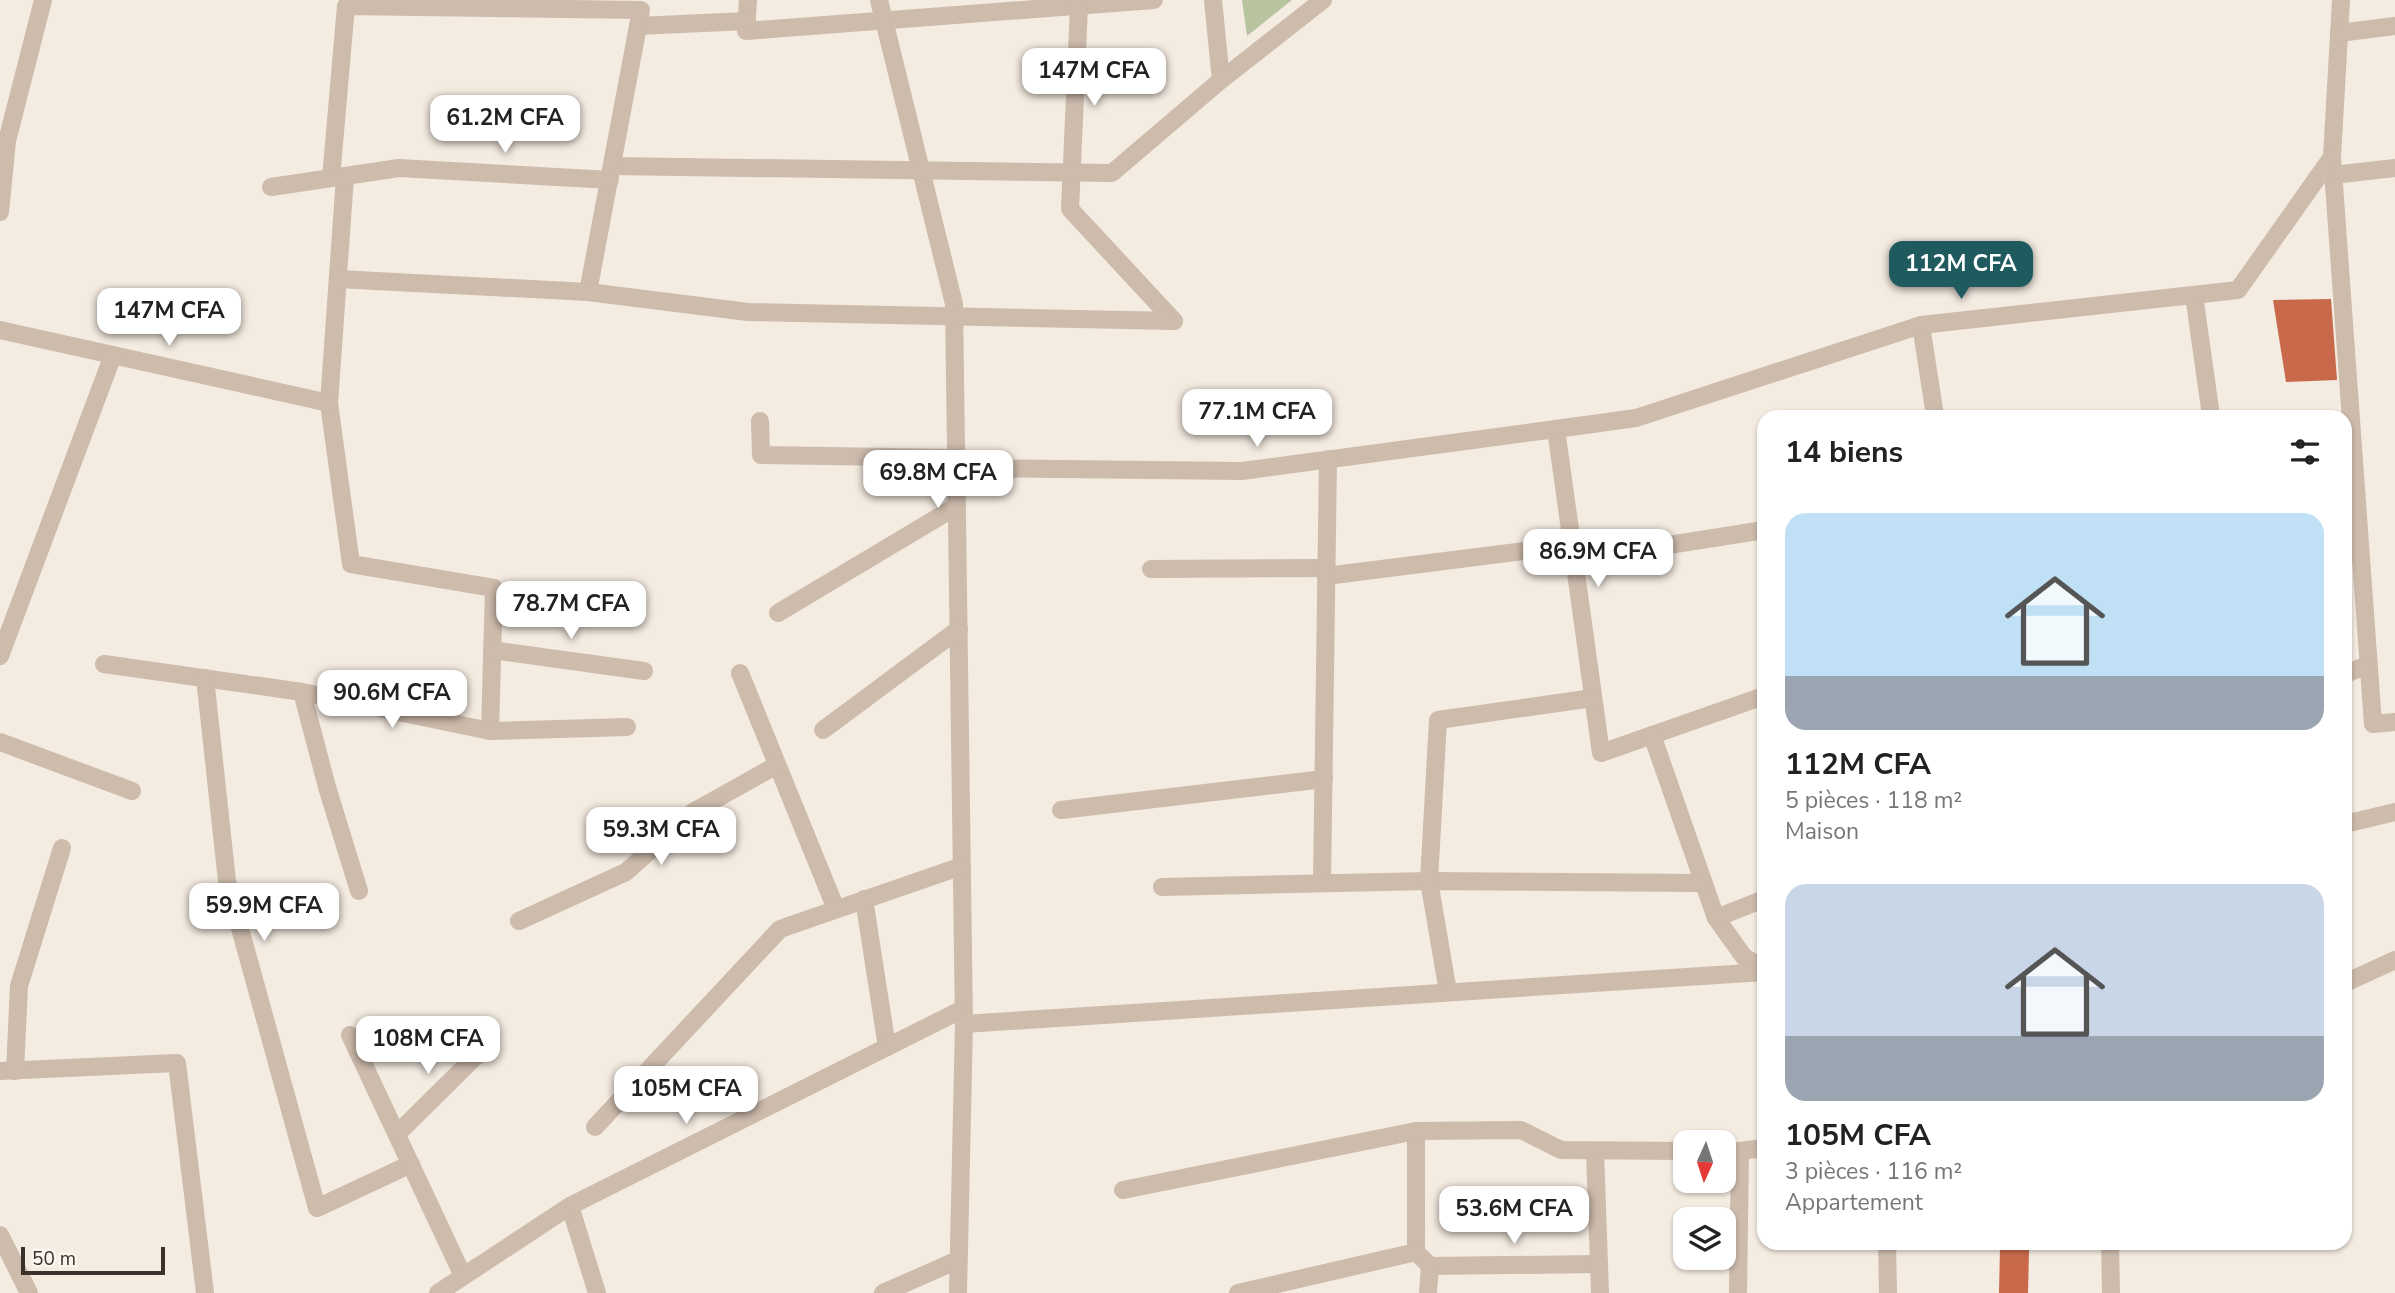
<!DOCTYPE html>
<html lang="fr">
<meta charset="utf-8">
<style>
body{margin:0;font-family:"Nunito Sans",sans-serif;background:#f2f2f2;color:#222;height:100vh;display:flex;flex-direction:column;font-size:26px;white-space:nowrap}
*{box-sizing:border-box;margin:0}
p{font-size:23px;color:#767676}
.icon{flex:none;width:38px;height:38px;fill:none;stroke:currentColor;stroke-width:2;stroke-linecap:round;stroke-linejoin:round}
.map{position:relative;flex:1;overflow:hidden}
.sheet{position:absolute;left:1757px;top:410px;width:595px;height:840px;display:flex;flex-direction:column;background:#fff;border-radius:21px;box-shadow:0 2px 5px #0004}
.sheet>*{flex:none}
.needle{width:46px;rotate:183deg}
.controls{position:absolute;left:1673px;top:1130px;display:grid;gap:14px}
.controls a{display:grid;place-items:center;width:63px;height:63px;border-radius:14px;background:#fff;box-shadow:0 2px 5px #0004;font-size:35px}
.scale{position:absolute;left:21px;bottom:18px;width:144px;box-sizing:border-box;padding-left:7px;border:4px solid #3b302b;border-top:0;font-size:19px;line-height:24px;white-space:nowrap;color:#3b302b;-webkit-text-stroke:5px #fbf5ee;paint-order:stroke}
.price{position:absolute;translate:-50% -60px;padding:0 16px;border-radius:14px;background:#fff;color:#222;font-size:23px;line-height:46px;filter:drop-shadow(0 2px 4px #0008)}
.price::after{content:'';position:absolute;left:50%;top:42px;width:21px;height:16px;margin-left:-10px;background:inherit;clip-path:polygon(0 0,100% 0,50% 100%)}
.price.selected{background:#1f5a5e;color:#fff}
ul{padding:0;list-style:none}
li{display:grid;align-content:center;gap:14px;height:371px;padding:0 28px}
li span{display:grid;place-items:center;height:217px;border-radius:21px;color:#555}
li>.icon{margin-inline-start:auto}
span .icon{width:126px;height:126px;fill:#fffc;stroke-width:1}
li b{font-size:30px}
h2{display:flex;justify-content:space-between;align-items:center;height:84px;padding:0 28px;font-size:30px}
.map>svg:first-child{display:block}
.green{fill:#b8c4a0}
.building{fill:#c8694b}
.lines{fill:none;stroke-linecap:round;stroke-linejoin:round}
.minor{stroke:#cdbbac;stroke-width:18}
</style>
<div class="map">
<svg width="2395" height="1293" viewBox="0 0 2395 1293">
<rect width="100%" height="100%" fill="#f4ebe1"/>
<path class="green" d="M1242,0H1292L1247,36Z"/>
<g class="building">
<path d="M2331,299L2337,380L2286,382L2273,300Z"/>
<path d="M2000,1249L2029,1250L2028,1293H1999Z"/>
</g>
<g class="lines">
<g class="minor">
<path d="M748,0L746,31L1154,0"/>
<path d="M879,0L954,304L964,1024"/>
<path d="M1213,0L1221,80"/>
<path d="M2341,0L2332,157L2373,724L2395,722"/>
<path d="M1079,6L1070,209L1174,321"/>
<path d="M638,26L747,21"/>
<path d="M2339,33L2395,26"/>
<path d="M612,166L1112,173L1221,80L1323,0"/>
<path d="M2333,175L2395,168"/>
<path d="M345,177L329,403L351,564L494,588L490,731"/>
<path d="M331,178L346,6L641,10L588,292"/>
<path d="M271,187L399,168L610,180"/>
<path d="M0,212L7,141L43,0"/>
<path d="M338,279L588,292L748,312L1174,321"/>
<path d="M2194,295L2211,416"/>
<path d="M1921,325L1935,416"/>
<path d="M0,330L329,403"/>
<path d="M760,421L761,455L957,458"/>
<path d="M1556,429L1601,753L1764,696"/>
<path d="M957,468L1242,471L1556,429L1636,418L1921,325L2238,290L2332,157"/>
<path d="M1574,560L1764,530"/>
<path d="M1151,569L1327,568"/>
<path d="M1326,576L1572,545"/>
<path d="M778,613L957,506"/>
<path d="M492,650L644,671"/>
<path d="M0,656L113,355"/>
<path d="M104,664L302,692L490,731L627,727"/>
<path d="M740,673L836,909"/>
<path d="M2345,674L2368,665"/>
<path d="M205,678L227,881L317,1208L411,1164"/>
<path d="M302,692L327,787L359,891"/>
<path d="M823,730L959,629"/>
<path d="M1652,735L1716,918L1744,957L1764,969"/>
<path d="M0,742L132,791"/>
<path d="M1061,810L1324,779"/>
<path d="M2345,824L2395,812"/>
<path d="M1322,883L1328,459"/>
<path d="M1162,887L1429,881L1703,883"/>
<path d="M864,899L887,1047"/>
<path d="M1716,918L1764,899"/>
<path d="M519,921L626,872L693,812L777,765"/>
<path d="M2345,983L2395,960"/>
<path d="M1448,992L1429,881L1438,720L1593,698"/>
<path d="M350,1035L463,1276"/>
<path d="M0,1071L177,1063L205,1293"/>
<path d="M15,1071L19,986L62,848"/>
<path d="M595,1127L780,929L962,866"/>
<path d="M1416,1131V1252L1430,1266L1599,1264"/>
<path d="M397,1134L486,1046"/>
<path d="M1595,1151L1600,1293"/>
<path d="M1724,1151H1740L1764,1148"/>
<path d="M1123,1190L1416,1131L1521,1130L1561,1150L1685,1151"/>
<path d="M570,1206L597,1293"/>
<path d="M0,1235L29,1293"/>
<path d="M1887,1242L1888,1293"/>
<path d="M2110,1242L2111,1293"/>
<path d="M438,1293L570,1206L963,1009"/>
<path d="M883,1293L958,1260"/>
<path d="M958,1293L964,1024L1764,972"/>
<path d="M1238,1293L1416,1252"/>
<path d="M1428,1293L1430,1266"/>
<path d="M1738,1293L1740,1151"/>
</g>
</g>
</svg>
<div class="controls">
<a><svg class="needle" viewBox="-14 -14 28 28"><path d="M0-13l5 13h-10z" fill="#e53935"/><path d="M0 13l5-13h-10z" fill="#767676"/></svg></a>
<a><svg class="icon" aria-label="layers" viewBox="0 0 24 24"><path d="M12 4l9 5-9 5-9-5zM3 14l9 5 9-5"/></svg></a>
</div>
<div class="scale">50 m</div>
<b class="price" style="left:1094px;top:108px">147M CFA</b>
<b class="price" style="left:505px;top:155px">61.2M CFA</b>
<b class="price selected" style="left:1961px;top:301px">112M CFA</b>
<b class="price" style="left:169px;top:348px">147M CFA</b>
<b class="price" style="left:1257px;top:449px">77.1M CFA</b>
<b class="price" style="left:938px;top:510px">69.8M CFA</b>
<b class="price" style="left:1598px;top:589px">86.9M CFA</b>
<b class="price" style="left:571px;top:641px">78.7M CFA</b>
<b class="price" style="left:392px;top:730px">90.6M CFA</b>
<b class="price" style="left:661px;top:867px">59.3M CFA</b>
<b class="price" style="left:264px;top:943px">59.9M CFA</b>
<b class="price" style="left:428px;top:1076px">108M CFA</b>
<b class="price" style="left:686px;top:1126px">105M CFA</b>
<b class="price" style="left:1514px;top:1246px">53.6M CFA</b>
<section class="sheet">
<h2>14 biens<svg class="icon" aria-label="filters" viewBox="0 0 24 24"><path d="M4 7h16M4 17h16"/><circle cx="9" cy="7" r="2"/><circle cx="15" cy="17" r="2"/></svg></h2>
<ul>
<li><span style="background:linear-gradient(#bfe0f5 75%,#9aa5b1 0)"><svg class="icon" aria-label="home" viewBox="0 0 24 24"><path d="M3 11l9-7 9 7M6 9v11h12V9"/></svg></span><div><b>112M CFA</b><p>5 pièces · 118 m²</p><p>Maison</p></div></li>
<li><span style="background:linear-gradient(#c9d6e8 70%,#9aa5b1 0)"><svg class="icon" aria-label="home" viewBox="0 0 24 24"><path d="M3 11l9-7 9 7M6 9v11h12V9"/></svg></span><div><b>105M CFA</b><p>3 pièces · 116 m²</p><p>Appartement</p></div></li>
</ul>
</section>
</div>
